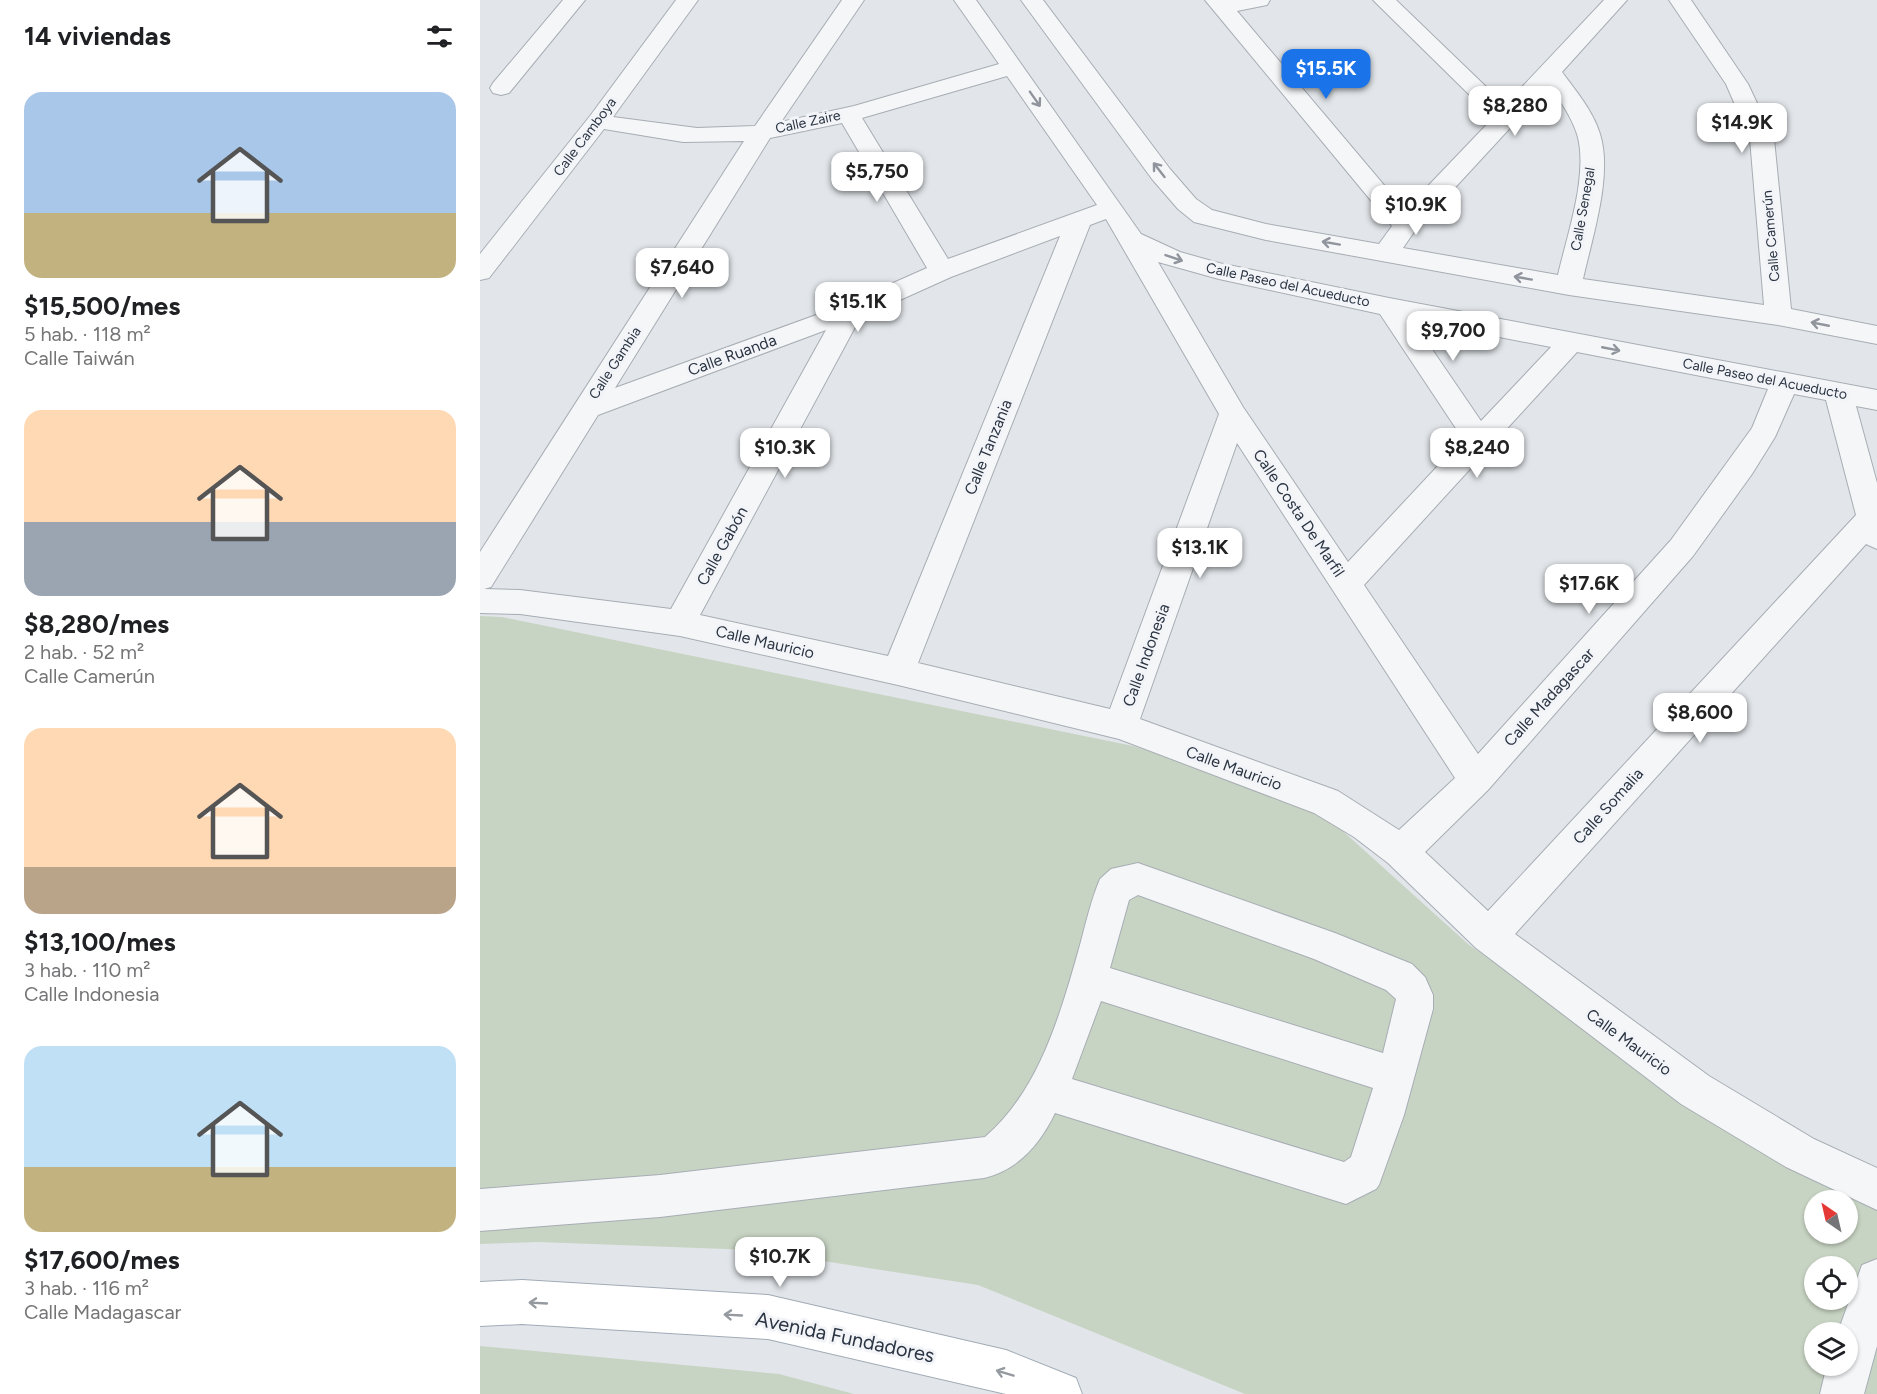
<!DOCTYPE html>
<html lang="es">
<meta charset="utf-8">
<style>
body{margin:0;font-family:Figtree,sans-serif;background:#f2f2f2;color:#202124;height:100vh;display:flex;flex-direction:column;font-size:22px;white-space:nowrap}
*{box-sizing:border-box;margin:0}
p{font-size:20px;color:#757577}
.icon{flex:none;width:33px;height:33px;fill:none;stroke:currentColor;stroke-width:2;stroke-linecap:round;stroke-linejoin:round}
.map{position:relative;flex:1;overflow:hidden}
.details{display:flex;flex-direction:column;background:#fff;width:480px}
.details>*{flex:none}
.needle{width:39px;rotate:326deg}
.fabs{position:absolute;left:1324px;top:1190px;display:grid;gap:12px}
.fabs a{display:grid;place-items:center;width:54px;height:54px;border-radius:50%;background:#fff;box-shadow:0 2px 4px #0004;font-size:30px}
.price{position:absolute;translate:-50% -51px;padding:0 14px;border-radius:12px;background:#fff;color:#222;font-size:20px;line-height:39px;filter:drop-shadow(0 2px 3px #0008)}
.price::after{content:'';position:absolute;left:50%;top:36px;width:18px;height:14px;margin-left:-9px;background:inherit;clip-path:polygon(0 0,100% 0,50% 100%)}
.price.active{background:#1a73e8;color:#fff}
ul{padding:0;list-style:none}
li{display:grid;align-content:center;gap:12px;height:318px;padding:0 24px}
li span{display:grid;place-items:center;height:186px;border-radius:18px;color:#555}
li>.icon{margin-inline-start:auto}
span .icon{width:108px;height:108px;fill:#fffc;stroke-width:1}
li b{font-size:26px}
h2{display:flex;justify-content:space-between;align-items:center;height:72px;padding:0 24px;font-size:26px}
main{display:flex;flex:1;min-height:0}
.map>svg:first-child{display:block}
.green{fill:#c8d4c3;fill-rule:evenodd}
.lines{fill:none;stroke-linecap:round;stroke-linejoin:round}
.minor-casing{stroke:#a7adb4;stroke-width:2}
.major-casing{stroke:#a1abb6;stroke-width:2}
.minor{fill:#f5f6f8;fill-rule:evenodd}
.major{fill:#fff;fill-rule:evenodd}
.oneway{stroke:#90959d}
.oneway2{stroke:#949aa0}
.labels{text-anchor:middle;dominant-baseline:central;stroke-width:6;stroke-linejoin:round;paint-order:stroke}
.far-street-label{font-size:14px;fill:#2a3442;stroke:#f2f4f8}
.street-label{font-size:16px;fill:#2a3442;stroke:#f2f4f8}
.near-street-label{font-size:20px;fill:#2a3442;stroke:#f2f4f8}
</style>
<main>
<section class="details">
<h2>14 viviendas<svg class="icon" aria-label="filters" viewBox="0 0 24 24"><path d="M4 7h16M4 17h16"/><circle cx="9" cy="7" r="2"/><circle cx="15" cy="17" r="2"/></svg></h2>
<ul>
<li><span style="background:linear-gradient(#a9c7e8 65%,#c2b280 0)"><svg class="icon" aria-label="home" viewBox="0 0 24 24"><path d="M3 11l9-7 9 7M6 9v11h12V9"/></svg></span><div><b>$15,500/mes</b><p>5 hab. · 118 m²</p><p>Calle Taiwán</p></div></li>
<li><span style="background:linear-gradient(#ffd9b3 60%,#9aa5b1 0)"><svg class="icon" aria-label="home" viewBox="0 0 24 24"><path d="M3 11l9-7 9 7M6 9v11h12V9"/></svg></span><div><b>$8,280/mes</b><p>2 hab. · 52 m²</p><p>Calle Camerún</p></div></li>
<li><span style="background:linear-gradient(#ffd9b3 75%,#b9a48a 0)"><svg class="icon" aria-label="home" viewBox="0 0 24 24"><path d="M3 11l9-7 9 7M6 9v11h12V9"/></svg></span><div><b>$13,100/mes</b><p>3 hab. · 110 m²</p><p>Calle Indonesia</p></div></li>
<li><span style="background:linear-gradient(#bfe0f5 65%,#c2b280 0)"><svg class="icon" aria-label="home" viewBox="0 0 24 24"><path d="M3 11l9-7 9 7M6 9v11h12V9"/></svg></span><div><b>$17,600/mes</b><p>3 hab. · 116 m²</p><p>Calle Madagascar</p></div></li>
</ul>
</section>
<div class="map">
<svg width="1397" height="1394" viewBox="0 0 1397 1394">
<rect width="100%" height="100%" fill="#e2e6ea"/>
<g class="green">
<path d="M0,616L22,617L653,746L834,805L988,944L1277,1142L1397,1203V1394H765L498,1285L272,1250L58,1242L0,1244ZM1335,1200H1368V1233H1335ZM1335,1266H1368V1299H1335ZM1335,1332H1368V1365H1335Z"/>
<path d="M0,1346L299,1374L374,1394H0Z"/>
</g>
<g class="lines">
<defs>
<g id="minor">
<path d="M83,0H105L29,93L21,95L13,93L10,88L13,83Z"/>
<path d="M196,0H218L133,117L217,128L275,126L362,0H384L301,122L374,106L519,64L474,0H496L661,234L700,252L739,263L909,298L1397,390V410L1376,406L1397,483V549L1386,544L1035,934L1229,1076L1334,1139L1397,1168V1210L1306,1167L1201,1104L996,948L908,863L874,837L834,813L639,739L418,685L200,636L40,614L0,613V552L264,141L203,142L124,129L9,278L0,280V254L110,116ZM527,76L617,205L468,259L382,118ZM362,123L447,268L361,306L135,388L290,138ZM626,219L739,414L630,709L438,663L610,225ZM580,236L408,656L220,615L380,318L471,277ZM678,262L739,279L900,314L983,439L868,562L763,407ZM932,320L1071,347L1001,421ZM346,330L191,609L40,590L4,589L11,587L118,415ZM1097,352L1288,389L1272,428L1191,540L998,754L884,585ZM1314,394L1346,400L1376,515L1008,911L945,852L1008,790L1213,556L1272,474L1295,437ZM757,443L975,778L919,830L858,791L660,719Z"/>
<path d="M541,0H563L690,169L716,199L732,210L786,224L899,244L912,226L725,0H790L787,5L757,11L925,210L1013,118L893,0H916L1025,105L1124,0H1147L1082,72C1096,91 1113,111 1120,134C1133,175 1112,238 1103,279L1284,305L1270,139L1246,84L1189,0H1211L1268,84L1294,139L1311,309L1397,326V344L1298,325L1089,295L786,240L714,222L698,209L672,179ZM1069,86C1080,100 1091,116 1097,134C1109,174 1087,235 1078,275L923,248L934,232Z"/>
<path d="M658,863L855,933L932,964L945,977L953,995V1009L924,1115L899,1185L896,1189L866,1204L575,1113C560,1144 538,1170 504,1178L180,1217L0,1231V1189L180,1175L505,1137C560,1090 581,1012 600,945C606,923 611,900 620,879L631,869ZM658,895L834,959L906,990L916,999L903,1053L630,968L649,900ZM621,1001L893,1088L871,1157L864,1162L592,1079Z"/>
<path d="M1397,1259V1346L1384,1394H1340L1347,1365H1368V1332H1358L1382,1265Z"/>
</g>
<path id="major" d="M42,1280L288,1295L526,1350L596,1378L602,1394H526L288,1339L42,1324L0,1326V1282Z"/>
</defs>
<use href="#minor" class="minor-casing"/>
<use href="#major" class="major-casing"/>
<use href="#minor" class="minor"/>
<use href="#major" class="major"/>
</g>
<defs><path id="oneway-shaft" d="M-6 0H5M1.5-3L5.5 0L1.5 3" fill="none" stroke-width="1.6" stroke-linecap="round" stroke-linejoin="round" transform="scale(1.5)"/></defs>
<g class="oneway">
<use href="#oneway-shaft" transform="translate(555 99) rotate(55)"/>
<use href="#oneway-shaft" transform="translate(679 170) rotate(-128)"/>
<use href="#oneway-shaft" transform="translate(851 243) rotate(-170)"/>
<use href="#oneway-shaft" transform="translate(694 258) rotate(19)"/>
<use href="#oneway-shaft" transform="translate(1043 278) rotate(-170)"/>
<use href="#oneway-shaft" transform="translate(1340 324) rotate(-169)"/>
<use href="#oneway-shaft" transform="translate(1131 349) rotate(11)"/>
</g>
<g class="oneway2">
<use href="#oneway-shaft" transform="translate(58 1303) rotate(-177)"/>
<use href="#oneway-shaft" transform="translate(253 1315) rotate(-177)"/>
<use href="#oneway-shaft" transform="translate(525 1373) rotate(-163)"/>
</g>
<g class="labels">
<g class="far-street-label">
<text transform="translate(328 122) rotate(-12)">Calle Zaire</text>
<text transform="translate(105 137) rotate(-53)">Calle Camboya</text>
<text transform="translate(1103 209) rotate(-80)">Calle Senegal</text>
<text transform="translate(1291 236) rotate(-95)">Calle Camerún</text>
<text transform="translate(808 285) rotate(12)">Calle Paseo del Acueducto</text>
<text transform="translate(135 363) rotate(-57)">Calle Gambia</text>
<text transform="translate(1285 379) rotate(11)">Calle Paseo del Acueducto</text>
</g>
<g class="street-label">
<text transform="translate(252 355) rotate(-20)">Calle Ruanda</text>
<text transform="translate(508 447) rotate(-68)">Calle Tanzania</text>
<text transform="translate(819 513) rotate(56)">Calle Costa De Marfil</text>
<text transform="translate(242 546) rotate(-61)">Calle Gabón</text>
<text transform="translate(285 642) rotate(13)">Calle Mauricio</text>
<text transform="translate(666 655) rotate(-70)">Calle Indonesia</text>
<text transform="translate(1069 697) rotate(-48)">Calle Madagascar</text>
<text transform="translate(754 768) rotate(20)">Calle Mauricio</text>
<text transform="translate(1128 806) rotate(-48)">Calle Somalia</text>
<text transform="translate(1149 1042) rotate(36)">Calle Mauricio</text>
</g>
<g class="near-street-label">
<text transform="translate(365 1337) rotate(12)">Avenida Fundadores</text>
</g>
</g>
</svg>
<div class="fabs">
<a><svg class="needle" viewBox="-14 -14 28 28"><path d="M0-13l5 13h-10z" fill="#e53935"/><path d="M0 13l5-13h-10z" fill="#757577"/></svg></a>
<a><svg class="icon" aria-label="locate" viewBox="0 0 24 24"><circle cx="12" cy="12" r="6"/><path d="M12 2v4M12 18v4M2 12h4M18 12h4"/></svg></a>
<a><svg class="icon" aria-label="layers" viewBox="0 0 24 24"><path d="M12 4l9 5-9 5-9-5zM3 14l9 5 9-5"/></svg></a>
</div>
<b class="price active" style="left:846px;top:100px">$15.5K</b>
<b class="price" style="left:1035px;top:137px">$8,280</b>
<b class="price" style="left:1262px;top:154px">$14.9K</b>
<b class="price" style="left:397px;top:203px">$5,750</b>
<b class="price" style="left:936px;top:236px">$10.9K</b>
<b class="price" style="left:202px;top:299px">$7,640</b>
<b class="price" style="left:378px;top:333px">$15.1K</b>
<b class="price" style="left:973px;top:362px">$9,700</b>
<b class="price" style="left:305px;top:479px">$10.3K</b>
<b class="price" style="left:997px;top:479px">$8,240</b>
<b class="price" style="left:720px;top:579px">$13.1K</b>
<b class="price" style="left:1109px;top:615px">$17.6K</b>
<b class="price" style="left:1220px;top:744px">$8,600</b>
<b class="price" style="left:300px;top:1288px">$10.7K</b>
</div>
</main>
